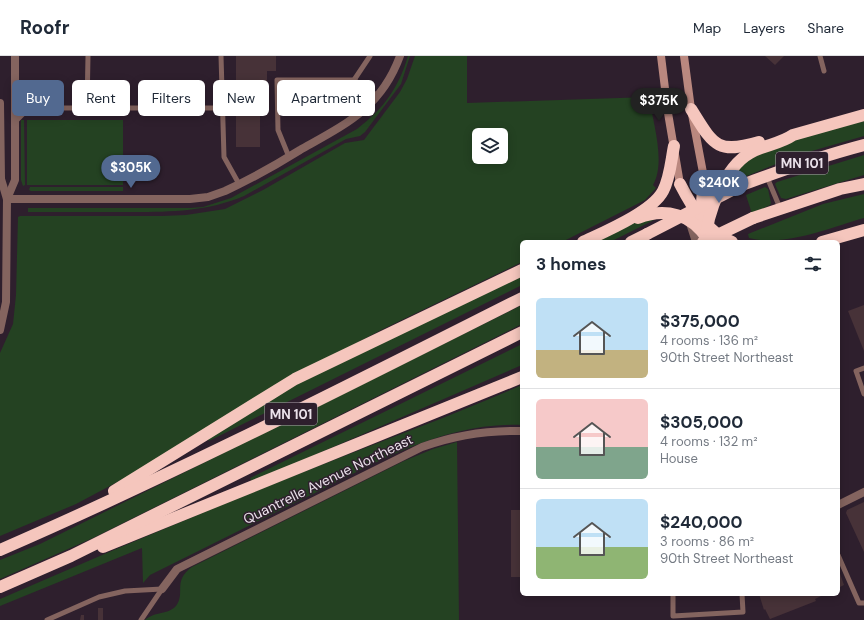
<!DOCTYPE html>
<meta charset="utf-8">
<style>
body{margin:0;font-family:"DM Sans",sans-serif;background:#f2f2f3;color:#1f2937;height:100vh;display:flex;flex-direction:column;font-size:15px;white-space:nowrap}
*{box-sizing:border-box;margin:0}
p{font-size:13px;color:#747a83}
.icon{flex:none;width:22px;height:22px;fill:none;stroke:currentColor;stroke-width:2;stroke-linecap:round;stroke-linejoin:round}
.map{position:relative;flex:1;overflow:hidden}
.side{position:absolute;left:520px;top:184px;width:320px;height:356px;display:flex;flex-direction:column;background:#fff;border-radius:6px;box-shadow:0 2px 10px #0003}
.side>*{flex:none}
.hud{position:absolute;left:12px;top:24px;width:380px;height:36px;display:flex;gap:8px}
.buttons{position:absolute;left:472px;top:72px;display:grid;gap:8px}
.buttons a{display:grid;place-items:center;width:36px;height:36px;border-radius:6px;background:#fff;box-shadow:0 2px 10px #0003;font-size:20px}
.price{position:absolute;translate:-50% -34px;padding:0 9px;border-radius:14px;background:#526990;color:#fff;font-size:13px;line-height:26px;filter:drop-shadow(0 1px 2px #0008)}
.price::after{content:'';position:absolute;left:50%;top:24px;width:12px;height:9px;margin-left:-6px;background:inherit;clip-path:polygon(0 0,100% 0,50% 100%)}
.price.selected{background:#222;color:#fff}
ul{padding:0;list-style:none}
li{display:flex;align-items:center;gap:12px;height:100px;padding:0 16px}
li+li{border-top:1px solid #e0e1e3}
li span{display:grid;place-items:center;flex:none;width:112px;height:80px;border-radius:6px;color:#555}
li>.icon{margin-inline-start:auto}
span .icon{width:48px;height:48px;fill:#fffc;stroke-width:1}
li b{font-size:17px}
h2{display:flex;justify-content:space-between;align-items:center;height:48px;padding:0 16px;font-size:17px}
.pill{padding:0 14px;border-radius:6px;background:#fff;box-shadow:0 2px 10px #0003;font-size:14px;line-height:36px}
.pill.selected{background:#526990;color:#fff}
header{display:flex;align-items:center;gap:24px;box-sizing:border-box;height:56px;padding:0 20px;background:#fff;border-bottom:1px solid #e0e1e3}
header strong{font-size:19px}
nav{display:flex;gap:22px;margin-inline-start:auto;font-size:14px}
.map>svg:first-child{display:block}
.green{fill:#244222;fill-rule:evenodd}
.building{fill:#473238}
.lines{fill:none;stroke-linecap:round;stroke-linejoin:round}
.lane{stroke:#84645f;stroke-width:5}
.street{stroke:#84645f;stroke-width:8}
.secondary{stroke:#ba887f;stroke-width:8}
.highway{stroke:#f5c6bd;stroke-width:12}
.highway-bridge{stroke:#f5c6bd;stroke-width:12}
.labels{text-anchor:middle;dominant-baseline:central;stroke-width:3;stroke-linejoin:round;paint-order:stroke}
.shield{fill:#2e1f2d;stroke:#b2a8b2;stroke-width:1}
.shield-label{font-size:13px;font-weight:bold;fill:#ebe2eb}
.street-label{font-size:14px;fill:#ebe2eb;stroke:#2e1f2d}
</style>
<header>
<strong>Roofr</strong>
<nav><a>Map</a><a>Layers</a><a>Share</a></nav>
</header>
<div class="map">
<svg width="864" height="564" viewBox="0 0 864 564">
<rect width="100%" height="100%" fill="#2e1f2d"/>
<g class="green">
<path d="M408,0H410L401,28L365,76L360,80L346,83L244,140C204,157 163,156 120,156C90,156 59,156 28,156V152H190L203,151L231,142L357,73C384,52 398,33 408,0Z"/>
<path d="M415,0H467V47L649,41C653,67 666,106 653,129L656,132L645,144L562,186H522V206L383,273L309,312L153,407L76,448L0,480V297L13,268L16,239L18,161L20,160H162L186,159L225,153L263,134L345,87L364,84L400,36L407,23ZM479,79H501V101H479Z"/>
<path d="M21,64H24L25,129L23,130L21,124Z"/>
<rect x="27" y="64" width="96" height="65"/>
<path d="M864,65V80L798,99L732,126V120L742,105L816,76Z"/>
<path d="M864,99V119L786,143L781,142L775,128L777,126Z"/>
<path d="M30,131H123V135H31L29,134Z"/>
<path d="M765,131L768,133L771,147L770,149L752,158L746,139Z"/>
<path d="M864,138V162C829,172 785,191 749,182L748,178L823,148Z"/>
<path d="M653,162L654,164L610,186H592L630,168Z"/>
<path d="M522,218V229L209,385L207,382L300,326Z"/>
<path d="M522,249V268L93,482L0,523V504L40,488Z"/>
<path d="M522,288V309L252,426L250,422Z"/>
<path d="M522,329V369C445,366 380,405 313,438C258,465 204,492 150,519L143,527L142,492L0,550V543C109,496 218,449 329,406C393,381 458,357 522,329Z"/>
<path d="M457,386L459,564H145C155,555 168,559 176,550C186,537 172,525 192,511L404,405L433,393Z"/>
</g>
<g class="building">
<path d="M236,0H276V15H267V55H260V91H236Z"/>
<path d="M765,0H784L775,9Z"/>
<path d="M864,249V295L848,255Z"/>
<path d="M864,446V496L846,457L847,454Z"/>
<rect x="511" y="454" width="11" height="67"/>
<path d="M838,512L844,529L838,532Z"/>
<path d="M759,538H825L815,543L816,545L770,563L765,553L764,554Z"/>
<rect x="98" y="552" width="5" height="12"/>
<path d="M81,559H84V564H80Z"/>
</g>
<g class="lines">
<g class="lane">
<path d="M221,0L224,101L239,128"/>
<path d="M820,0L824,15"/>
<path d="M354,24L370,0"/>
<path d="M15,39L24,48L33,52L24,57L16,65"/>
<path d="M33,52H222"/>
<path d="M87,52L88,0"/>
<path d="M289,101L278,74L277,24H354L378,40"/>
<path d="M767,121L780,152"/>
<path d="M864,312L856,315L864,338"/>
<path d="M838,499L859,547H864"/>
<path d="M673,538V560L743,556L742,538"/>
<path d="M47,564L99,541L125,535L162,533"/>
<path d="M141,564L162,533"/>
</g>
<g class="street">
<path d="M0,47L1,123L7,143"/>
<path d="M7,143L15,124V0"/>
<path d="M689,164L696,186"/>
<path d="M0,274L6,246L7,143H190L208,141L225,135C251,123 276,109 300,94C346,68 381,52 400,0"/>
<path d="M838,449L864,436"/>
<path d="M162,533L177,513L422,391C455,379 487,374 522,375"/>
</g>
<g class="secondary">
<path d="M661,0L668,57L680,128"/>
<path d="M684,0L691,53L704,122"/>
</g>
<g class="highway">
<path d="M691,53C713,88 716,99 759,86"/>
<path d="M680,128C692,151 707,177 732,186"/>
<path d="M742,129C782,114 822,100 864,89"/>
<path d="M701,159L704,122"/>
<path d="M638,162C665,151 692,158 708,184"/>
<path d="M753,162L840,133L864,128"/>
<path d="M583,186C604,176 652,156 663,135C670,122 671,105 674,90"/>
<path d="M631,186L647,178"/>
<path d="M706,186C706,158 725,111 750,97C764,89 780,88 793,79L864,59"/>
<path d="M822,186L864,174"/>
<path d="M114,435L295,323L522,214"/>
<path d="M103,491L522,321"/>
<path d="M0,494C177,417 349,329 522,242"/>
<path d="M0,531L71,500L522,276"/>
</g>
<g class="highway-bridge">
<path d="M647,178L742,129"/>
<path d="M703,186L753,162"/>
</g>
</g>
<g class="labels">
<g class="shield">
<rect x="776" y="96" width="52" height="22" rx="3"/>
<rect x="265" y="347" width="52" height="22" rx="3"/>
</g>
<g class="shield-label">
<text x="802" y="107">MN 101</text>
<text x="291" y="358">MN 101</text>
</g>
<g class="street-label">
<text transform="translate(328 423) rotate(-26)">Quantrelle Avenue Northeast</text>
</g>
</g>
</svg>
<div class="buttons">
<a><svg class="icon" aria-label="layers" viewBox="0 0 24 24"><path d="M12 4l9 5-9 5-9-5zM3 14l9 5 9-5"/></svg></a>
</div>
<b class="price selected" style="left:659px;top:66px">$375K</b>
<b class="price" style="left:131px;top:133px">$305K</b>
<b class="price" style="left:719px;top:148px">$240K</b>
<div class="hud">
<a class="pill selected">Buy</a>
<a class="pill">Rent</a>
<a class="pill">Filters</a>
<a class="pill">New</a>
<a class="pill">Apartment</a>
</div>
<section class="side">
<h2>3 homes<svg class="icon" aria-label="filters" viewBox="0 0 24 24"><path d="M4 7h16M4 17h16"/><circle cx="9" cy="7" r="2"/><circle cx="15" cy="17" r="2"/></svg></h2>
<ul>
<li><span style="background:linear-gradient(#bfe0f5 65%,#c2b280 0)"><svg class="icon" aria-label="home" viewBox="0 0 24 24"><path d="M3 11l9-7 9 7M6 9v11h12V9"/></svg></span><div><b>$375,000</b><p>4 rooms · 136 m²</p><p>90th Street Northeast</p></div></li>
<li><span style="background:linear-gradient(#f6c9c9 60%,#7fa58c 0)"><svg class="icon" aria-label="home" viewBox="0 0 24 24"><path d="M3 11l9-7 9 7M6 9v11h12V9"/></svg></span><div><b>$305,000</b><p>4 rooms · 132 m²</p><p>House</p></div></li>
<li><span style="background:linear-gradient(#bfe0f5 60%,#8fb573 0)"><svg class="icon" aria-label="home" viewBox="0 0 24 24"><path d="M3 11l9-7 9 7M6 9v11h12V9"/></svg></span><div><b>$240,000</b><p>3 rooms · 86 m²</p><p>90th Street Northeast</p></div></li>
</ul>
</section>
</div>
